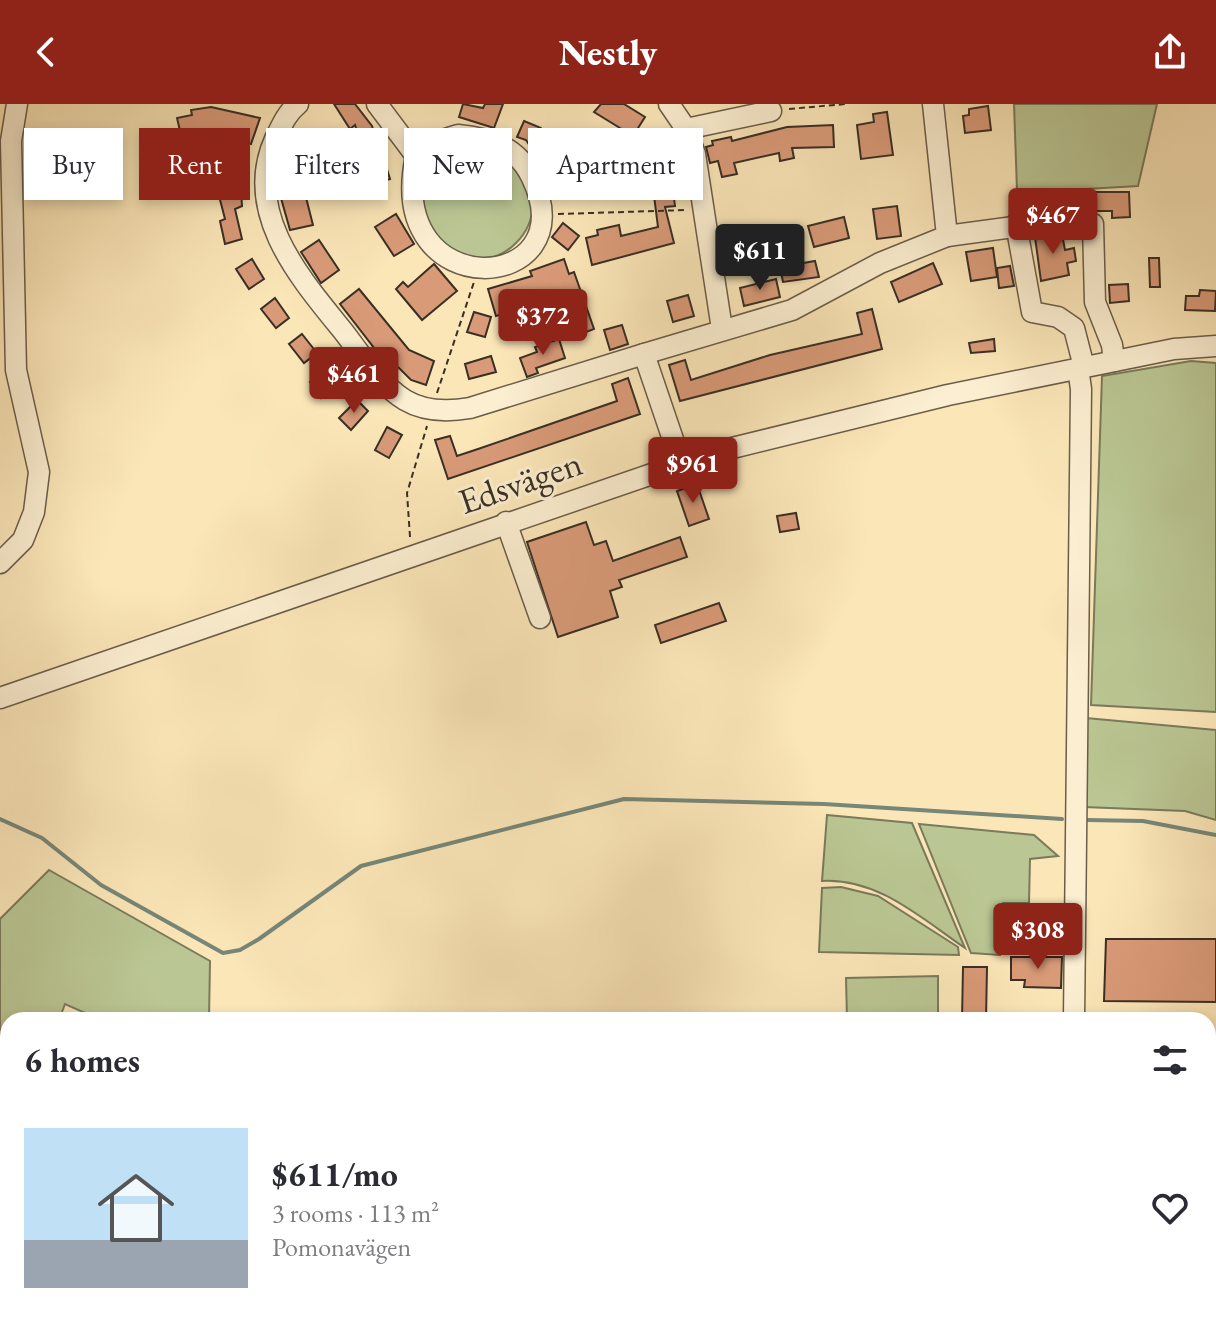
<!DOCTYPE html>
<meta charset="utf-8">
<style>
body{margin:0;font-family:"EB Garamond",serif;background:#f7f7f7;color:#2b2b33;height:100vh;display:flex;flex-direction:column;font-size:30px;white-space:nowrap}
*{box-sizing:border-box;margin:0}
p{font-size:26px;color:#7c7c81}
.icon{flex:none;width:44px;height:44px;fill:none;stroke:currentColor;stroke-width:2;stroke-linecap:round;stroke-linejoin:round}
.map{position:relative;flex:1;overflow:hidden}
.sheet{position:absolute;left:0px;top:908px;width:1216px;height:314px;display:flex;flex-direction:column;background:#fff;border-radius:24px 24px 0 0;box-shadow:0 4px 12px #0003}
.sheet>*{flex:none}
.guide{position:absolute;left:24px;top:24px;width:800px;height:72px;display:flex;gap:16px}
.price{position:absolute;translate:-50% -68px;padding:0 18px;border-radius:8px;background:#8f2418;color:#fff;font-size:26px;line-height:52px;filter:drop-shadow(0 2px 4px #0008)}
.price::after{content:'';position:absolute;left:50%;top:48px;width:24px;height:18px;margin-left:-12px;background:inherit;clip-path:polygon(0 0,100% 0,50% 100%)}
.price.active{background:#222;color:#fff}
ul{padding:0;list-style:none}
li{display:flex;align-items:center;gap:24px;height:200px;padding:0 24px}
li span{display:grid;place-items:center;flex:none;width:224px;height:160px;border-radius:0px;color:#555}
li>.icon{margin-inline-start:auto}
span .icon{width:96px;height:96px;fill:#fffc;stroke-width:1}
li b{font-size:34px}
h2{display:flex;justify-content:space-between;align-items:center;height:96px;padding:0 24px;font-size:34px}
.tag{padding:0 28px;border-radius:0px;background:#fff;box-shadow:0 4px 12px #0003;font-size:28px;line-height:72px}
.tag.active{background:#8f2418;color:#fff}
header{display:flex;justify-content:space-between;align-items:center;height:104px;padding:0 24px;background:#8f2418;color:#fff;font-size:36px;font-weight:800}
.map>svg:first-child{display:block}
.green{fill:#bac693;stroke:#7a7a5c;stroke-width:2}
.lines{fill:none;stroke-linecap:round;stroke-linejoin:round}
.stream{stroke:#768678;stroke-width:4}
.building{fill:#d99a78;stroke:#392f25;stroke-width:2}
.minor-casing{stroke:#6a5d4a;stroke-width:23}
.path{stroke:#392f25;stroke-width:2;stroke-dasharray:6 4;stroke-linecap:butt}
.minor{stroke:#fcefd1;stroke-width:20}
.labels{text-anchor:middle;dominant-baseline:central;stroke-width:6;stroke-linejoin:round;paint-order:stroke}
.street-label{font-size:36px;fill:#392f25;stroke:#fcefd1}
</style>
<header><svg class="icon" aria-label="back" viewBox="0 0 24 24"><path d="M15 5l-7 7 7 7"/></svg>Nestly<svg class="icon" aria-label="share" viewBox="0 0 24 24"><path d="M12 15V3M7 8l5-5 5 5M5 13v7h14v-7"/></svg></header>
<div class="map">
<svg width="1216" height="1221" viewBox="0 0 1216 1221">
<rect width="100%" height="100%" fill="#fbe6b8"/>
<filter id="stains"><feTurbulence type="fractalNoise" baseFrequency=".0025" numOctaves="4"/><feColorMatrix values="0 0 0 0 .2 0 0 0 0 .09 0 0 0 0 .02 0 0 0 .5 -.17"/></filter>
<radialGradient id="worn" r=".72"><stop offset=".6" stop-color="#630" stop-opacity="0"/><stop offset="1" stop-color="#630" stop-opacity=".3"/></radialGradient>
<g class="green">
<path d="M1014,0H1157L1138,82L1086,85L1034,115H1018Z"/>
<circle cx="475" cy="98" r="58"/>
<path d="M1191,257L1216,259V608L1091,601L1102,272Z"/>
<path d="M1086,614L1216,626V716L1185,707L1084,703Z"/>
<path d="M827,711L912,719L965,844C921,814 878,774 822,777Z"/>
<path d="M919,720L1034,731L1058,752L1030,755L1029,799H1003L1000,851L971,849Z"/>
<path d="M49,766L210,857L209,916H101L65,900L59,916H8V1207H0V815Z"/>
<path d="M841,783L878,792L958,843L959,851L819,848L822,784Z"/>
<path d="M938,872V916H847L846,874Z"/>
<path d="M1208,993H1216V1221H1110L1111,1217L1100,1214H1208Z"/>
<rect x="21" y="1214" width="189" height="7"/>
<path d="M217,1214H1030L1054,1221H217Z"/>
</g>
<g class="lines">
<g class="stream">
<path d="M0,715L42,734L101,781L223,849L240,846L259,835L361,762L624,695L824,700L1062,715"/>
<path d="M1087,716L1143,717L1216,731"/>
</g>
</g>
<g class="building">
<path d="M334,0H355L372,22L376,36L362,41L355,21L350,25Z"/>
<path d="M463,0L483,4L485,0H503L494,24L459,13Z"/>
<path d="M601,0H624L645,13L633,32L594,8Z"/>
<path d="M988,2L991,26L965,29L963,12L969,11V5Z"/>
<path d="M211,3L260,14L251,40L234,34L236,26L181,31L177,14L192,11L191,6Z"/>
<path d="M887,8L893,51L861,55L857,21L874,18L873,10Z"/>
<path d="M524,17L541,24L560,51L544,63L526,36L517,33Z"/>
<path d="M833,21L834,43L792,44L794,54L780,57L779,49L734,59L737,70L722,73L718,57L710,59L706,43L713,41L712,37L731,33L732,37L787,23Z"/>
<path d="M293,31L313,41L304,61L297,58L313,121L290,126L279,87L287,83V56H292L284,49Z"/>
<path d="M660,45L672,78L675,102L665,103L674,139L592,161L586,134L598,131L597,126L619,121L621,132L658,123L651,68L634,75L629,58Z"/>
<path d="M223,55H239L242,102L235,105L242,135L225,140L220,117L225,115L218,88H212L214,70L222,71Z"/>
<path d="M592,59L598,84L577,90L571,65Z"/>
<path d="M386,62L390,75L366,81L363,68Z"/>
<path d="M1086,88H1129L1130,113L1112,114V107H1087Z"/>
<path d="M897,102L901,132L877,135L873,105Z"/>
<path d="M396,110L414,140L394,152L375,123Z"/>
<path d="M844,113L849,134L814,143L808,122Z"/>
<path d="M563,119L579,132L568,146L552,133Z"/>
<path d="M1061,125L1065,146L1074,144L1076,157L1067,159L1069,171L1041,177L1035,133Z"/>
<path d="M319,136L339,166L321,179L301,148Z"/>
<path d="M993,144L997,173L971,177L966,148Z"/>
<path d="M1149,154H1159L1160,183H1150Z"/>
<path d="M252,155L264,175L249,185L236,165Z"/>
<path d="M564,155L569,170L574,168L594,225L581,230L569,197L544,206L538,190L513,198L516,206L496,212L488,185L532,172L530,167Z"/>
<path d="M815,157L819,173L783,178L780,163Z"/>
<path d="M933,159L942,180L899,198L891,178Z"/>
<path d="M434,160L457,187L422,216L396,185L403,178L408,183Z"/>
<path d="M1010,162L1014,182L999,184L997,164Z"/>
<path d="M776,175L780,193L744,202L740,184Z"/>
<path d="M1128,180L1129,197L1110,199L1109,181Z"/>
<path d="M359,185L409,246L434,257L426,281L411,276L386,251L382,254L340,200Z"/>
<path d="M1200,186L1216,187L1215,207L1185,206L1186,192H1199Z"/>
<path d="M688,191L694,212L673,218L667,197Z"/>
<path d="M275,194L289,214L276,224L261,205Z"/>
<path d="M872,205L882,245L680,297L669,261L685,256L691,276L770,251L862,230L857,209Z"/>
<path d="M474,208L491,213L485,233L467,228Z"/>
<path d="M622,221L628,240L610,246L604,226Z"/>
<path d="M302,230L317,249L304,259L289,240Z"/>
<path d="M559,235L565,254L536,264L538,269L527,273L520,254L537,248L535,243Z"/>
<path d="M994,235L995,247L971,249L969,239Z"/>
<path d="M491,252L496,268L469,275L465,260Z"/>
<path d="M331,264L342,279L321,294L310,278Z"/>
<path d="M628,274L640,310L448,375L435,336L450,332L457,352L478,345L617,297L612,280Z"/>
<path d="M357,296L368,307L351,326L339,314Z"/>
<path d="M387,323L402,331L389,354L375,346Z"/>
<path d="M697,380L709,415L689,422L677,387Z"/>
<path d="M796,409L799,425L780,428L777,412Z"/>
<path d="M586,418L594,441L606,437L613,457L680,433L687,453L619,476L622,483L610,487L618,513L558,533L527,438Z"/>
<path d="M719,499L726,517L661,539L655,521Z"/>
<path d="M1106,835H1216V898L1104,897Z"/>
<path d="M1011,853H1062L1061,884L1024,883L1025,876H1011Z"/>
<path d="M963,863H987L986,916H962Z"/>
</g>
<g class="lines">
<defs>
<g id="minor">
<path d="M298,0C286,10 282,21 275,35C242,108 300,174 343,227C361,250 379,280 405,296C425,308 447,308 470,304L644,250L681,359"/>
<path d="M377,0L416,52"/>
<path d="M669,0L686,25L695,50L722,225"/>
<path d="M686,25L771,7"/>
<path d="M458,31C490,34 518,43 532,74C588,191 383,204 416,52L433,39Z"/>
<path d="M1016,120L1032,208L1058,213L1074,224L1084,263"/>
<path d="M1093,120L1095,198L1112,241L1114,257"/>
<path d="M947,132L1042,119"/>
<path d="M644,250L792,206L880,159L947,132L933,0"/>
<path d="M506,418L540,514"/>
<path d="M0,459L23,436L34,408L39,368L16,266L11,37L17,0"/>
<path d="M0,594L716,348L948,291L1174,245L1216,242"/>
<path d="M1074,916L1081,285L1078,264"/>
<path d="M1208,1145L1216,1153"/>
</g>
</defs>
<use href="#minor" class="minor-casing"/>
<g class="path">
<path d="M789,5L846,0"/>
<path d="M558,110L687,106"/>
<path d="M437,289L474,178"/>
<path d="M410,433L407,389L427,322"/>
<path d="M1208,1011L1216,1012"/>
</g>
<use href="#minor" class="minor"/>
</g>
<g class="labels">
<g class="street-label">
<text transform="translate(520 378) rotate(-19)">Edsvägen</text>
</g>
</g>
<rect width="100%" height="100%" filter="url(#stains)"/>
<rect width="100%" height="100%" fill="url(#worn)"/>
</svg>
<b class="price" style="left:1053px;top:152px">$467</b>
<b class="price active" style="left:760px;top:188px">$611</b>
<b class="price" style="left:543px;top:253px">$372</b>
<b class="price" style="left:354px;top:311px">$461</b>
<b class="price" style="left:693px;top:401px">$961</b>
<b class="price" style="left:1038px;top:867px">$308</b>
<div class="guide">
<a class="tag">Buy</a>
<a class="tag active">Rent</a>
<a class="tag">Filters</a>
<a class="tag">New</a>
<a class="tag">Apartment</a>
</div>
<section class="sheet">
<h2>6 homes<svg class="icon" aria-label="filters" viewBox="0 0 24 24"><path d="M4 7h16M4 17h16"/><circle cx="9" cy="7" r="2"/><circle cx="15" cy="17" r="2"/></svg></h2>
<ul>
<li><span style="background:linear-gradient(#bfe0f5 70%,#9aa5b1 0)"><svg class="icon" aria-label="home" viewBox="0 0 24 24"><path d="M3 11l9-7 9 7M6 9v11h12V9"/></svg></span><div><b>$611/mo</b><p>3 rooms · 113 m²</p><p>Pomonavägen</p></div><svg class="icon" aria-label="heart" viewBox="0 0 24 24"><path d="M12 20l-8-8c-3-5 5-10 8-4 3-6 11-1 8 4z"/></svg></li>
</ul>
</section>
</div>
